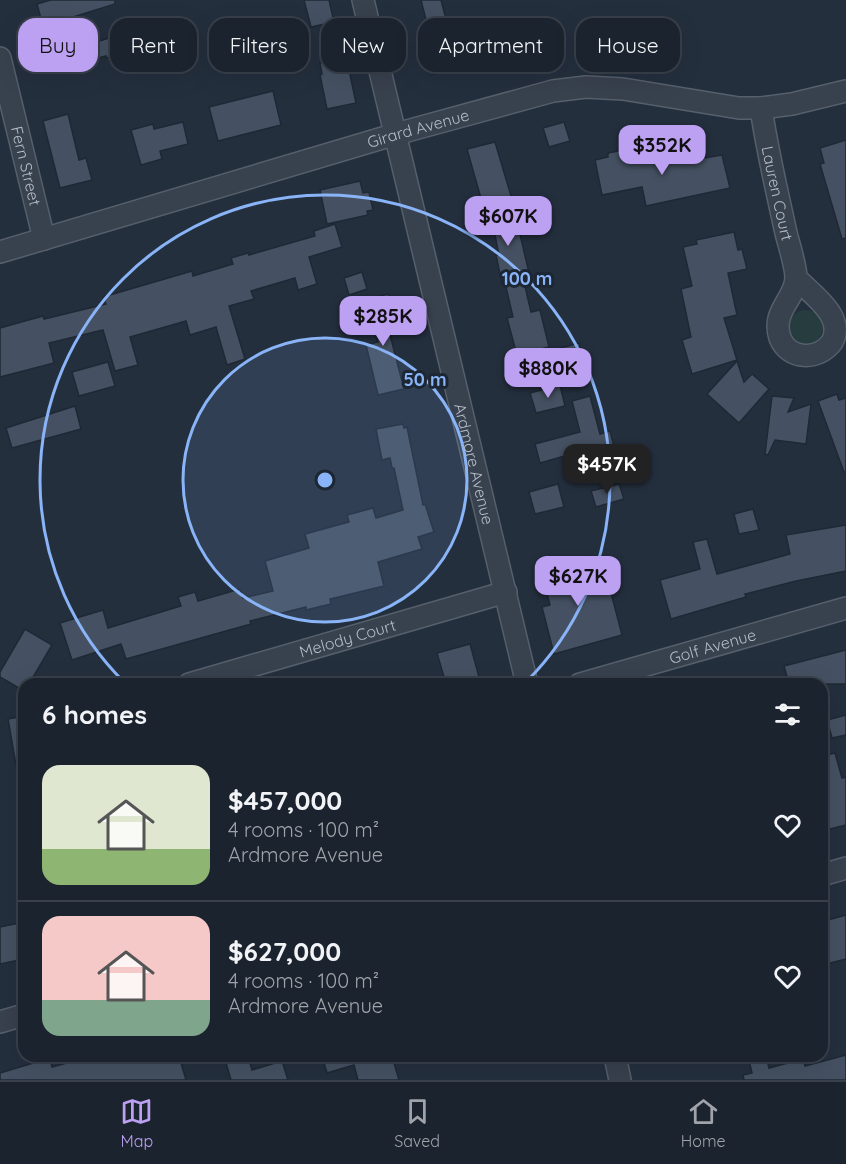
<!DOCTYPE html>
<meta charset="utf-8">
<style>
body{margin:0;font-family:Quicksand,sans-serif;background:#282f3a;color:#f1f3f6;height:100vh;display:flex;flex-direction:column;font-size:22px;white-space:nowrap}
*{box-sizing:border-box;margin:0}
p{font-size:20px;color:#a0a4aa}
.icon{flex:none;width:33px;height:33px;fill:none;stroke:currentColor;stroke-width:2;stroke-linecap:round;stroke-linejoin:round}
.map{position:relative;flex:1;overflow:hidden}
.panel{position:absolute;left:18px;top:678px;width:810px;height:384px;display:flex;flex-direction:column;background:#1b232e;border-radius:18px;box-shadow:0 6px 24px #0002,0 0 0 2px #39404a}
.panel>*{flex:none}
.banner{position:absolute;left:18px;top:18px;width:810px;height:54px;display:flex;gap:12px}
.price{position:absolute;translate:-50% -51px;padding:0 14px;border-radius:12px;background:#bca0f2;color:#111;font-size:20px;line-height:39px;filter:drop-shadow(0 2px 3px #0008)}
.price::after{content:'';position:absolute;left:50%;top:36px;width:18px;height:14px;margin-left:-9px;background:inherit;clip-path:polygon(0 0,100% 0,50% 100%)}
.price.on{background:#222;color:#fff}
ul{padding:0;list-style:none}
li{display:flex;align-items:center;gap:18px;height:150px;padding:0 24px}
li+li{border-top:2px solid #39404a}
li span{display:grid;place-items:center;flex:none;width:168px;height:120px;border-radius:18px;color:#555}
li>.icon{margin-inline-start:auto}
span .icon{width:72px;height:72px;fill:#fffc;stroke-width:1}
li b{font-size:26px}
h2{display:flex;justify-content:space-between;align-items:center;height:72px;padding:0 24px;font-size:26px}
.tag{padding:0 21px;border-radius:18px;background:#1b232e;box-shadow:0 6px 24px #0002,0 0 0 2px #39404a;font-size:21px;line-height:54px}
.tag.on{background:#bca0f2;color:#111}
.tabs{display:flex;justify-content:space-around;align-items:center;height:84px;border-top:2px solid #39404a;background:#1b232e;font-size:16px;color:#a0a4aa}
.tabs a{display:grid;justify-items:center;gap:3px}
.tabs .on{color:#bca0f2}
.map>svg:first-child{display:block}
.green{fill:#263c3f}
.building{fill:#455162;stroke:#1f2835;stroke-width:1.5}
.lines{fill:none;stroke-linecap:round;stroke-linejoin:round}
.minor-casing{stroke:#565f6c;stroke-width:24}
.minor{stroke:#38414e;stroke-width:21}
.ring{fill:none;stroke:#8ab4f8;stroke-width:3}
.labels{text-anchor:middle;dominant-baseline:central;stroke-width:6;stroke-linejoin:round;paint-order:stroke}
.street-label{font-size:16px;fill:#b4bcc9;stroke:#1d2633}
.centre{fill:#8ab4f8;stroke:#1d2633;stroke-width:3}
.ring-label{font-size:18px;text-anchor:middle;font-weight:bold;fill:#8ab4f8;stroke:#1d2633;stroke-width:6;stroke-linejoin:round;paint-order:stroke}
</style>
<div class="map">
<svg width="846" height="1080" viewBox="0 0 846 1080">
<rect width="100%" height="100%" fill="#242f3e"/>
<circle class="green" cx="806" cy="327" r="17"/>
<g class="building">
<path d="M51,0H115V4L73,17L80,47L122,34L128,52L106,58V56L58,68L47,25L43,26L37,4Z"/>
<path d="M304,0H329L334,22L311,27Z"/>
<path d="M421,0H441L452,42L513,26L520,51L430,75L423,50L433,47Z"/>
<path d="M336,60L338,67L348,65L356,103L327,109L320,75L322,74L320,63Z"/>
<path d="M273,91L281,125L218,141L209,107Z"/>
<path d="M68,114L79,160L86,158L92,180L60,188L43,121Z"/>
<path d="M183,122L188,144L160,151L162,159L141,165L131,130L153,124L154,129Z"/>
<path d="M564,122L570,141L549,147L543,128Z"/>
<path d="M846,140V238L842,239L820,164L824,163L820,148Z"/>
<path d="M495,142L511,196L530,277L523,278L531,312L540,310L549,347L517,355L507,318L513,317L505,283L502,284L496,255H499L493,225L486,226L482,202L467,149Z"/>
<path d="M628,149L631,161L655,156L656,160L674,156L675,159L704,152L705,158L722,155L730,188L646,206L642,187L602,195L595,160L608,157V153Z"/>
<path d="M360,181L363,193L369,192L373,210L367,211L368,215L327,224L320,190Z"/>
<path d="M335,224L342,247L309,257L317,284L298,290L295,278L251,291L254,299L229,306L245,359L227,365L216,327L190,335L186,321L130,337L138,365L115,371L103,330L49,343L54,363L0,377V328L43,316L44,319L106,304L103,297L192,271L193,276L233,264L231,258L248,253L249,255L315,236L314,231Z"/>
<path d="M734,232L738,250L742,249L747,269L728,273L737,315L724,318L737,360L692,374L682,340L691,337L681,289L692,286L683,247L697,244L696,240Z"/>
<path d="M362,272L367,289L349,295L344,278Z"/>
<path d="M388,294L396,320L387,323L404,389L378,395L366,345L378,342L366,300Z"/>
<path d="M579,343L583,358L557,365L553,350Z"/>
<path d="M737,361L744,382L752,374L769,389L739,423L707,394Z"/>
<path d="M108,362L115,386L79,396L72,372Z"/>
<path d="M560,385L565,406L536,413L530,393Z"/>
<path d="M837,394L839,400L846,398V472H844L818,401Z"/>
<path d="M590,396L600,434L610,431L616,454L593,460L590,449L540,463L535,444L580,432L572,401Z"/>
<path d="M772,396L794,398L788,412L811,404L806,444L775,440L768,455L765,454Z"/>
<path d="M75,406L81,429L12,448L6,428Z"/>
<path d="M403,424L404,428L407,427L423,505L425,504L434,532L418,537L422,549L378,562L384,586L330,599L331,604L306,610V607L250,621L251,624L126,659L121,644L72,660L60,623L103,610L108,628L181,606L178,597L195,592L198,601L240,589L243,598L273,591L265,561L309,548L305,534L349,522L347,515L373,508L376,518L403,510L394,468H392L390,458L382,460L376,429Z"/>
<path d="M558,484L564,507L535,514L529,492Z"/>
<path d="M619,484L624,499L596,507L591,491Z"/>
<path d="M753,509L759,530L739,534L734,514Z"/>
<path d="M846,525V571L796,581L745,594L746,597L671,619L660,580L700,569L693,542L707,539L717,574L790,554L786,535Z"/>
<path d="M590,556L600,592L610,589L622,635L554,654L542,607L550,605L541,571Z"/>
<path d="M25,629L52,645L29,684H24V691L0,677V672Z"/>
<path d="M470,644L479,677L456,684H446L437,653Z"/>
<path d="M846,650V684H789L784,666Z"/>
<path d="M846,715V735L832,738L827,720Z"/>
<path d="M24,716V764L16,765L8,719Z"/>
<path d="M835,753L842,778L846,777V825L822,831V756Z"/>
<path d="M846,915V959L822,965V923L828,922V920Z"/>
<path d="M24,922V959L0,964V927Z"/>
<path d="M846,1055V1080H744L743,1075L752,1073L748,1056H766L769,1068L803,1059L805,1066Z"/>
<path d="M92,1056H179L186,1080H0V1073L50,1058L52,1067Z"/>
<path d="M224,1056H248L252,1070L282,1061L288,1080H231Z"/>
<path d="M322,1056H392L399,1080H358L354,1065L327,1073Z"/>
</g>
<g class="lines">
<defs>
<g id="minor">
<path id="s1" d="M363,0L527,684"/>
<path id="s2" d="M0,58L44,239"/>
<path id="s3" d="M761,108C767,150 777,191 786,233C789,245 796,266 796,278C795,300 771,311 780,338C789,360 818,361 832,342C846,316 811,294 796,278"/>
<path id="s4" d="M0,252L396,134L553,91L586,87L623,89L739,108H761L792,104L846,91"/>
<path id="s5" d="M189,684L506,592"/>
<path id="s6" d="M580,684L846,608"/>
<path d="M822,875L846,868"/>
<path d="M0,1022L24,1015"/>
<path d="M615,1056L620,1080"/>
</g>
</defs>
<use href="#minor" class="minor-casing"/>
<use href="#minor" class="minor"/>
</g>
<circle cx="325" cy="480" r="142" fill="#8ab4f8" fill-opacity=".12"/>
<g class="ring">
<circle cx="325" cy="480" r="142"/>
<path d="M125 683A285 285 0 1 1 525 683"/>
</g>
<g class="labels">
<g class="street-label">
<text stroke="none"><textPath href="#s4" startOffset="436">Girard Avenue</textPath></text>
<text stroke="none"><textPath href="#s2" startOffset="111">Fern Street</textPath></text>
<text stroke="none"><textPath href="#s3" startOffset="87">Lauren Court</textPath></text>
<text stroke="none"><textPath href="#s1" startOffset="477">Ardmore Avenue</textPath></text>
<text stroke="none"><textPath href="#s5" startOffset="165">Melody Court</textPath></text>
<text stroke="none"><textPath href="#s6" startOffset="138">Golf Avenue</textPath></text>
</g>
</g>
<circle cx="325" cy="480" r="9" class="centre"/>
<g class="ring-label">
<text x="527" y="285">100 m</text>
<text x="425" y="386">50 m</text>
</g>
</svg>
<b class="price" style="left:662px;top:176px">$352K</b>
<b class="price" style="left:508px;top:247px">$607K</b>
<b class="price" style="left:383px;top:347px">$285K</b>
<b class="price" style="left:548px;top:399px">$880K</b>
<b class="price on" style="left:607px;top:495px">$457K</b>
<b class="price" style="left:578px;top:607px">$627K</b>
<div class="banner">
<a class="tag on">Buy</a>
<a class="tag">Rent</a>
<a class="tag">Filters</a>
<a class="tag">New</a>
<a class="tag">Apartment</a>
<a class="tag">House</a>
</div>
<section class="panel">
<h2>6 homes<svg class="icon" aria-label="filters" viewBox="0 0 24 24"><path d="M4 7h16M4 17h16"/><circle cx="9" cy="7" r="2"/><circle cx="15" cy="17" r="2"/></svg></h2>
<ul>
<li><span style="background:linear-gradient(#dfe7d0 70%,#8fb573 0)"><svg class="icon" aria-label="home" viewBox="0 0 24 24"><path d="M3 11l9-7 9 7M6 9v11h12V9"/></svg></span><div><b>$457,000</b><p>4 rooms · 100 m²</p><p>Ardmore Avenue</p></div><svg class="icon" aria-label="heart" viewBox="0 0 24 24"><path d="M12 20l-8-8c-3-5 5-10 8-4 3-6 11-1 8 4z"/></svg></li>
<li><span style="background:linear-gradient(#f6c9c9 70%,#7fa58c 0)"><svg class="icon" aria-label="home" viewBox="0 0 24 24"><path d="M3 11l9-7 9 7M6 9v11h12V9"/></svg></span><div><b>$627,000</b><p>4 rooms · 100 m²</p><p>Ardmore Avenue</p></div><svg class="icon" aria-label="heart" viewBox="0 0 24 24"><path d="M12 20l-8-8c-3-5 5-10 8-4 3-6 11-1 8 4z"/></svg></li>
</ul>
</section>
</div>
<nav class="tabs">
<a class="on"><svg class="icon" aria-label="map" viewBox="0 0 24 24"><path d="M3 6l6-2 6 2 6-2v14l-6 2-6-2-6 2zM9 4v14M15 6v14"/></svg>Map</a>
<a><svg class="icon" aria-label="saved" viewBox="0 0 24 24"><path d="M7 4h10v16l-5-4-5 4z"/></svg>Saved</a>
<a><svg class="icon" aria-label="home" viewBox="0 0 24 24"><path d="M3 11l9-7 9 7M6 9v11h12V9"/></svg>Home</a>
</nav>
